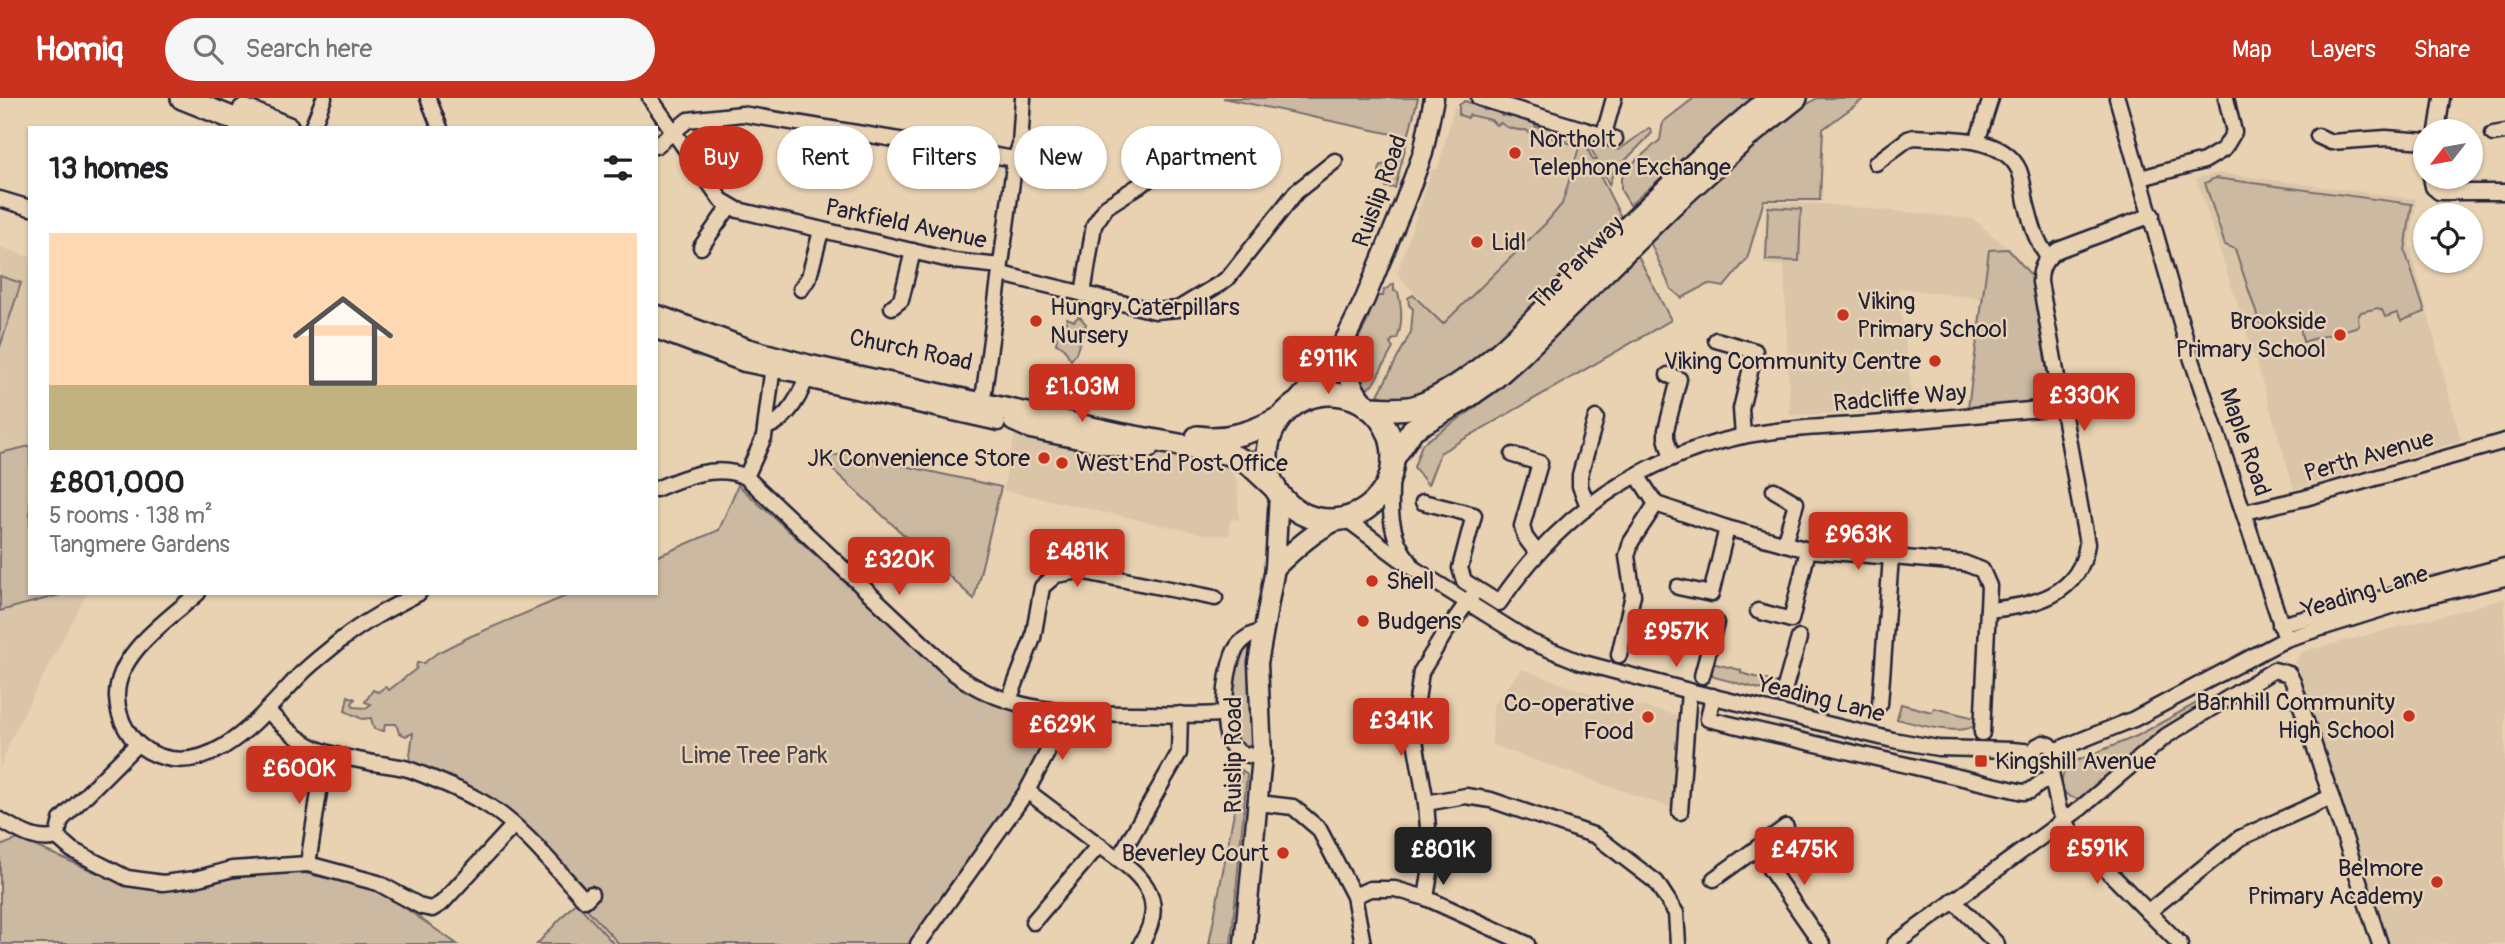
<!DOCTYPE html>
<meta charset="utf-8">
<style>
body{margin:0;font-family:Pangolin,sans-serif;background:#f6f6f6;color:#202124;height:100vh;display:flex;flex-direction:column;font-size:26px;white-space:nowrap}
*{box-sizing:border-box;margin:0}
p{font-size:23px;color:#757577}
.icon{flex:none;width:38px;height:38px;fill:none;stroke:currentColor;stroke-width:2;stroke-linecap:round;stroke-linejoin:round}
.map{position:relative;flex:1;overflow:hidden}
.drawer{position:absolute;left:28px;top:28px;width:630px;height:469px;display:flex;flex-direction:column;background:#fff;border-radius:0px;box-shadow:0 2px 5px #0004}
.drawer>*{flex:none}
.guide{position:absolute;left:679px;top:28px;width:665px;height:63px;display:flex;gap:14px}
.needle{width:46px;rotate:239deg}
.fabs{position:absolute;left:2413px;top:21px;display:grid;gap:14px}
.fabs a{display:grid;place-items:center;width:70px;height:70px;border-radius:50%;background:#fff;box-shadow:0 2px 5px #0004;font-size:35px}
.price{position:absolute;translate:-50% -60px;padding:0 16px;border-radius:7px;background:#c8321e;color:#fff;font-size:23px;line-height:46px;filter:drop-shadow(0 2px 4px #0008)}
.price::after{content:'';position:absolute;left:50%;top:42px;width:21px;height:16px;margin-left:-10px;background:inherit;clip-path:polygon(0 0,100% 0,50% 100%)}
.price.active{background:#222;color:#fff}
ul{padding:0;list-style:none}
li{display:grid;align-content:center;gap:14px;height:371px;padding:0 21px}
li span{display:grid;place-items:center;height:217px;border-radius:0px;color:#555}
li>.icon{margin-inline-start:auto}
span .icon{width:126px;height:126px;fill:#fffc;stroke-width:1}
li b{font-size:30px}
h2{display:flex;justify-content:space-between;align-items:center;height:84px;padding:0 21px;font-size:30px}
.tag{padding:0 24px;border-radius:32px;background:#fff;box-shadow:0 2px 5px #0004;font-size:24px;line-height:63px}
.tag.active{background:#c8321e;color:#fff}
header{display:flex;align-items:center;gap:42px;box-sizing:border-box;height:98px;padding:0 35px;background:#c8321e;color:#fff}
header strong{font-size:33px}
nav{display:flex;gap:38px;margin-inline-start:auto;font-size:24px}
.search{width:490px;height:63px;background:#f6f6f6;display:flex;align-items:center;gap:18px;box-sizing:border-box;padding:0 24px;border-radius:38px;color:#757577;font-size:26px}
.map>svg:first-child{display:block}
.built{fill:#dac5a9}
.green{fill:#ccb9a1;stroke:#776e6e;stroke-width:2}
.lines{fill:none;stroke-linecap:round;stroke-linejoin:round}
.minor-casing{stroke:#22223b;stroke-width:19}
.major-casing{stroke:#22223b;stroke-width:23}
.highway-casing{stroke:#22223b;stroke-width:26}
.minor{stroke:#e9d2b2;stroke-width:14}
.major{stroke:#e9d2b2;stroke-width:18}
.highway{stroke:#e9d2b2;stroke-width:21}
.poi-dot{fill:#c8321e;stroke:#e9d2b2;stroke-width:2.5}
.labels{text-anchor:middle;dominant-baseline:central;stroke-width:5;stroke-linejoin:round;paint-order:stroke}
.poi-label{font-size:24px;fill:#22223b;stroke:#e9d2b2;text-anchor:start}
.street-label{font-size:24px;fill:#22223b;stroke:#e9d2b2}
.park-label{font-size:24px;fill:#44404f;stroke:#e9d2b2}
</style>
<header>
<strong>Homiq</strong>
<div class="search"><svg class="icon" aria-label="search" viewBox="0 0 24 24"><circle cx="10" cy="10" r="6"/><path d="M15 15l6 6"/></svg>Search here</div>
<nav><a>Map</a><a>Layers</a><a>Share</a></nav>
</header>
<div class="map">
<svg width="2505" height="846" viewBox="0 0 2505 846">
<rect width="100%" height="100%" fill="#e9d2b2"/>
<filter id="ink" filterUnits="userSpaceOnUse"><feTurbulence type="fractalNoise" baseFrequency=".0143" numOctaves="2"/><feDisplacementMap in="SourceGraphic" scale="14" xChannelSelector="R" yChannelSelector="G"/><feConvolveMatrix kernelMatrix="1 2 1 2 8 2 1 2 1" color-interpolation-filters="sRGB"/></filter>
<g filter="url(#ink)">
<g class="built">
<path d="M1454,9L1579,39L1562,106L1545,126L1443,226L1397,176L1432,71H1438Z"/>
<path d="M2220,75L2416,101L2410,148L2461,343L2294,391L2257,266L2196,80Z"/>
<path d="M1767,104L1822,106L1974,121L2008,151L1989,152L1983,201L1898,190L1914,313L1790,317L1784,168L1764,166Z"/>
<path d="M0,149L30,159V495H87L15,632L0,670Z"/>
<path d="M1015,335L1136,362L1156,355L1226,369L1232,374L1237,383L1239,421L1230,422L1229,438L1203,436L1003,392Z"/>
<path d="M2505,501V846H2389L2296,564L2302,554Z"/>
<path d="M1522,571L1590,596L1685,619L1677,712L1492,647L1493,607Z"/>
</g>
<g class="green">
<path d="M1223,0H1418L1395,90L1386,89L1381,85L1379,73L1381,67L1391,65L1396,54L1394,46L1406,39Z"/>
<path d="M1694,0H1752L1630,107L1621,92V81L1634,64L1660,42L1663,24Z"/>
<path d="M1817,0H1865L1823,31L1820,102H1764L1747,161L1724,189L1708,186L1682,200L1671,191L1650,144L1673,118L1794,15Z"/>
<path d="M1465,3L1482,9L1484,12H1496L1502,18L1512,15L1523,18L1526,23L1531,21L1536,29L1557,27L1562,33L1567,31L1575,36H1580L1593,62H1597L1590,49L1591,45L1619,52L1649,30L1652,35L1613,75L1609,87L1603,73L1598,74L1623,123L1474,270L1400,305L1378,297L1411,234L1413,211L1409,207L1408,200L1413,197L1443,226L1545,126L1562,106L1580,46L1568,45L1559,39L1553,41L1550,37L1548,38L1534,33L1530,35L1526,32C1519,33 1505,30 1501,25L1496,27L1491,22L1469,17L1468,20L1459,17V7Z"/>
<path d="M2215,80L2412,106L2405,153L2425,214L2401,223L2397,215L2385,219L2382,212L2378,210L2361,214L2358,219L2359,228L2303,244L2300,229L2260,226L2235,151L2225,147L2205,85Z"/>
<path d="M1768,109L1801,111L1799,163L1766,162Z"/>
<path d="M2008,151L2031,177L2050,292L2041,303L1968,310L1989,152Z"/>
<path d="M1638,158L1671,222L1440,355L1428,387L1414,369L1422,346L1475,310Z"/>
<path d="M0,178L21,185L0,249Z"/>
<path d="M1394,186V193L1398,194C1402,211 1403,225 1397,241L1392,242L1390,246L1393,250L1373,286L1365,292C1356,277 1350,260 1357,244C1359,237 1364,231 1367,224C1370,214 1370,207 1377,198H1383L1384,192Z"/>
<path d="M1079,218L1086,226L1076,255L1071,262L1063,249L1056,246L1057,240L1054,236L1062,231L1065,235L1070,234L1066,229L1067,220L1074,223Z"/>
<path d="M30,348V495H67L0,513V355Z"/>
<path d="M846,355L1001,389L974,501L821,361Z"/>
<path d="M738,387L951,580L1017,614L1039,618L1046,626L1048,637L1023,690L912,846H619L586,810L593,802L534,744L409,665L413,635L406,638L399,635L396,626H385L384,633L374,631L371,620L362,621L345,613L348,598L355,601L352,605L354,609L366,610L371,606L365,604L373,592L378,594L385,589L389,592L416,571L417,565H424L437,555L469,539L573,495H656V459L719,432Z"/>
<path d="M1249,546L1253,645L1245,649L1239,647L1233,637L1229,612L1236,558Z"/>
<path d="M1711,565L1741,572V575L1781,586L1776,592L1767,593L1714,579L1710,572Z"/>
<path d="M2204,601L2205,604L2157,638L2083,700C2070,701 2066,698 2060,687L2066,667L2137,638Z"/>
<path d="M1901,606L1932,614L1934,610L1975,620L1974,628C1957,638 1916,626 1897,621Z"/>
<path d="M1242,672L1247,677L1231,846H1209Z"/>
<path d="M18,741L128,788L147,791L189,788L257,776L304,775L348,785L372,787L457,846H0V748Z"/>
<path d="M576,804L614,846H537Z"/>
</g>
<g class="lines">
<defs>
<g id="minor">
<path d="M428,0L440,30"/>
<path d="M650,0L721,102L738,112L954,163L1000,168"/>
<path d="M1479,0L1615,41"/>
<path d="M2117,0L2189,253L2286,541"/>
<path d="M312,30L324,0"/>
<path d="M2437,33L2442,0"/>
<path d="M1604,36L1614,0"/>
<path d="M2493,36L2505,34"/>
<path d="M2318,38L2331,44L2386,40L2426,43"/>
<path d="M1977,44L1991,0"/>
<path d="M656,48L688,22L742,16L1015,61"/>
<path d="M1876,65L1908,41L1914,39C1946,42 2002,36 2019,72C2023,82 2024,93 2026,104C2032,126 2034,140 2048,159"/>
<path d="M2431,79L2433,89L2439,94H2505"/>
<path d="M2141,80L2204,63L2224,51L2234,34L2226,0"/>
<path d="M0,101L30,110"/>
<path d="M701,149L729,109"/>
<path d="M1001,176L1155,213L1178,211L1221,185L1229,179L1296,94L1335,63"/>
<path d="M801,191L809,179L821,133"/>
<path d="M1083,196L1094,127L1107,108L1165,71L1180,47"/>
<path d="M892,209L901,202L913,153"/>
<path d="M656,233L744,266L800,277L806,282L998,325"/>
<path d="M1716,242L1755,253L1741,311L1743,338"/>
<path d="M1668,277L1679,281L1666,332V340L1672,360"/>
<path d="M984,294L1015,61L1020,47L1023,0"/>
<path d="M1011,312L1012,325L1030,333L1142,356L1150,352L1153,343"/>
<path d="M766,329C787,323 804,294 807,273"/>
<path d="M1513,357L1540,365L1522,428L1525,439L1537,455"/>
<path d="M1392,372C1390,405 1387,437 1410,464"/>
<path d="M1637,377L1656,406L1727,430L1808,452L1964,465L1982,472L1989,488L1982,635"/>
<path d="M746,379L764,339L773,267"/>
<path d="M656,391C684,379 717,365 746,379L954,575C1009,616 1071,615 1136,616C1165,616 1194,618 1223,616"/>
<path d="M1774,392L1796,405L1784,446"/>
<path d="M1423,404L1474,417L1460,470L1464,483L1499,505C1558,418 1639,360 1743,338C1784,330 1828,329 1870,326C1934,321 1998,315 2061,309"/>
<path d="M1588,408L1580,388V377L1596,320"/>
<path d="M2245,414L2305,400L2505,343"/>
<path d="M1345,420L1408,467L1531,544L1580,564L1689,593L1893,642L1938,650L2012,652L2034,654"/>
<path d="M1678,489L1711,496L1727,430"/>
<path d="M198,495C168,522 115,556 117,600C118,622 130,643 148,653C210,687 263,615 301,576C313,564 328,553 341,542C365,523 392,509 419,495"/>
<path d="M1988,512C2033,508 2080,498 2087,446L2040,184C2040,168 2046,160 2058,152L2152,117"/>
<path d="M1758,513L1791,522L1808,452"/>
<path d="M2280,527L2505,468"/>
<path d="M1619,557L1633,497L1627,458L1631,444L1656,406"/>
<path d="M1702,578L1716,525"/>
<path d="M1783,596L1799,540"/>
<path d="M1713,598L1708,621L2023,694L2030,693L2045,682"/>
<path d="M1009,602L1033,540L1042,489L1056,477L1080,473L1215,500"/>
<path d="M1880,606L1891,459"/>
<path d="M267,612C306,653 321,655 374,665C386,667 400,668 411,672C437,682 465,693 489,708C526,732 555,770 585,802L591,796"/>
<path d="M2054,653L2134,621L2286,541L2408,503L2505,480"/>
<path d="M2034,654L2037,648L2043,645L2050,647L2054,653"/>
<path d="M1262,659C1251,658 1240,657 1232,648C1219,631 1226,576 1233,557C1238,544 1249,536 1262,534"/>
<path d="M2049,665L2059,712L2075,740L2180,846"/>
<path d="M1027,693C1050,710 1073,728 1096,745C1134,772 1173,795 1141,846"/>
<path d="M1259,705L1293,709L1319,731L1354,798L1363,846"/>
<path d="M1426,705L1466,698L1491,702L1596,738L1656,784L1676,815L1678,846"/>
<path d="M1680,714L1689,593"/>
<path d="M0,722C18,732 36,745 57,739"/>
<path d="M57,739L72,752L127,780L163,785L195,781L232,771L308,766L378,785L422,809L432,811L442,805L513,728"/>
<path d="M57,739L61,722L137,646"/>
<path d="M1756,751L1822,846"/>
<path d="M1119,760L1179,655L1180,616"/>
<path d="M308,766L325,655"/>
<path d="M1714,781L1786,729"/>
<path d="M1354,798L1370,791H1395L1426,800L1527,846"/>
<path d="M1426,800L1431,769L1426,705L1413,631L1421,574L1443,538L1472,498"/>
<path d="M1953,802L1997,846"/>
<path d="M2148,814L2240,740L2331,699"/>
<path d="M1033,824L1099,747"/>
<path d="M918,846L1027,693L1047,655L1056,614"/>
<path d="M1895,846L2082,709L2166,638L2274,572L2289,576L2293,584L2380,846"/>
</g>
<g id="major">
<path d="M1347,242C1343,267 1348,285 1364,305"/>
<path d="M1292,309L1334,261L1347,238L1365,201L1404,106L1423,55L1434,0"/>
<path d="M1275,470C1296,450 1313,434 1338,422"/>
<path d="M1244,846L1262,659L1258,565L1275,470L1279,396"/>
</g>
<g id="highway">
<path d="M182,0L257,30"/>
<path d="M244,12L288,30"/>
<path d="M656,218L748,252L808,268L1119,336L1229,356L1248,365L1275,390"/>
<circle cx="1330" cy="359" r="63"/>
<path d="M1369,310C1384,310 1402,313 1417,308C1479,286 1543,212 1590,166C1648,109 1707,51 1771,0"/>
<path d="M1197,339C1228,343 1254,334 1281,319"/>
<path d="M1393,361L1413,331L1462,303L1492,282L1520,257L1670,109L1747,39L1796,0"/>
</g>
</defs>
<use href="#minor" class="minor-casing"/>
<use href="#major" class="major-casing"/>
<use href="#highway" class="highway-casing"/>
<use href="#minor" class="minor"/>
<use href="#major" class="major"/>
<use href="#highway" class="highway"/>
</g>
</g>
<g class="poi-dot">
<circle cx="1515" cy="55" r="7"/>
<circle cx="1477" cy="144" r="7"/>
<circle cx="1843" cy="217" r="7"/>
<circle cx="1036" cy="223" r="7"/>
<circle cx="2340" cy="237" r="7"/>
<circle cx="1935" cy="263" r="7"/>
<circle cx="1044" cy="360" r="7"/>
<circle cx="1062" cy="365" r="7"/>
<circle cx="1372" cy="483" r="7"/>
<circle cx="1363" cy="523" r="7"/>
<circle cx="2409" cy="618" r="7"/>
<circle cx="1648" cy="619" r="7"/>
<rect x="1974" y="656" width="14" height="14" rx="3.5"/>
<circle cx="1283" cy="755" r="7"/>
<circle cx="2437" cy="784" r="7"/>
</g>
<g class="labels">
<g class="poi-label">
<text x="1529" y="41">Northolt<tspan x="1529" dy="28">Telephone Exchange</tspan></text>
<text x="1491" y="144">Lidl</text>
<text x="1857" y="203">Viking<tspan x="1857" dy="28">Primary School</tspan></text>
<text x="1050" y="209">Hungry Caterpillars<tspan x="1050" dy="28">Nursery</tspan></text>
<text x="2326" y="223" text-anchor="end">Brookside<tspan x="2326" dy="28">Primary School</tspan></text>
<text x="1921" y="263" text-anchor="end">Viking Community Centre</text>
<text x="1030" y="360" text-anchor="end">JK Convenience Store</text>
<text x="1076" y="365">West End Post Office</text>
<text x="1386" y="483">Shell</text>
<text x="1377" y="523">Budgens</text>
<text x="2395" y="604" text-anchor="end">Barnhill Community<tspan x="2395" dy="28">High School</tspan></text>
<text x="1634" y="605" text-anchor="end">Co-operative<tspan x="1634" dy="28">Food</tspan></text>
<text x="1995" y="663">Kingshill Avenue</text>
<text x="1269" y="755" text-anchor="end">Beverley Court</text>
<text x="2423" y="770" text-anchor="end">Belmore<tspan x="2423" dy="28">Primary Academy</tspan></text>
</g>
<g class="street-label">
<text transform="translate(1380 93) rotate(-70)">Ruislip Road</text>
<text transform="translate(906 126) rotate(12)">Parkfield Avenue</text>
<text transform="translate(1577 165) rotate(-45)">The Parkway</text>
<text transform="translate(911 252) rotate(12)">Church Road</text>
<text transform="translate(1900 300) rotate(-5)">Radcliffe Way</text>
<text transform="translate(2245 344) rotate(71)">Maple Road</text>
<text transform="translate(2369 358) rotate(-16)">Perth Avenue</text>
<text transform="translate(2365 494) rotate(-17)">Yeading Lane</text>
<text transform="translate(1821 601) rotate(14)">Yeading Lane</text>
<text transform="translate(1233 657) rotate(-90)">Ruislip Road</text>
</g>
<g class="park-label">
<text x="754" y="657">Lime Tree Park</text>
</g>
</g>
</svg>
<div class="fabs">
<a><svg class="needle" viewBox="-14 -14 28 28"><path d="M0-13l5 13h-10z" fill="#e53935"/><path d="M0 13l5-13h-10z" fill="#757577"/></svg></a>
<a><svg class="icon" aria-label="locate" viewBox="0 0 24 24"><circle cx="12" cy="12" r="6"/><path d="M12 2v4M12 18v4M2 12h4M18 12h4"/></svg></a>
</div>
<b class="price" style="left:1328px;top:298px">£911K</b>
<b class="price" style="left:1082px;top:326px">£1.03M</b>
<b class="price" style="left:2084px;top:335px">£330K</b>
<b class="price" style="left:1858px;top:474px">£963K</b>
<b class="price" style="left:1077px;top:491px">£481K</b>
<b class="price" style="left:899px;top:499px">£320K</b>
<b class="price" style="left:1676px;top:571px">£957K</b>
<b class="price" style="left:1401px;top:660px">£341K</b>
<b class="price" style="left:1062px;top:664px">£629K</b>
<b class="price" style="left:299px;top:708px">£600K</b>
<b class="price" style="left:2097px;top:788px">£591K</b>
<b class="price active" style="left:1443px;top:789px">£801K</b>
<b class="price" style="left:1804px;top:789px">£475K</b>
<div class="guide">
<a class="tag active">Buy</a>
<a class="tag">Rent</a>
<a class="tag">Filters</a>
<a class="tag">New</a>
<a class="tag">Apartment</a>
</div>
<section class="drawer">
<h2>13 homes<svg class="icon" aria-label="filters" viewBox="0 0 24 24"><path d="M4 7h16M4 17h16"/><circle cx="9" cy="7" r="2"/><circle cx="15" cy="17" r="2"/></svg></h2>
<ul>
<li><span style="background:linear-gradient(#ffd9b3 70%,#c2b280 0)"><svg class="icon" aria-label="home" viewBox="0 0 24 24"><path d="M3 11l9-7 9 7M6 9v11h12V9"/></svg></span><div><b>£801,000</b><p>5 rooms · 138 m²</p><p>Tangmere Gardens</p></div></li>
</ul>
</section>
</div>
